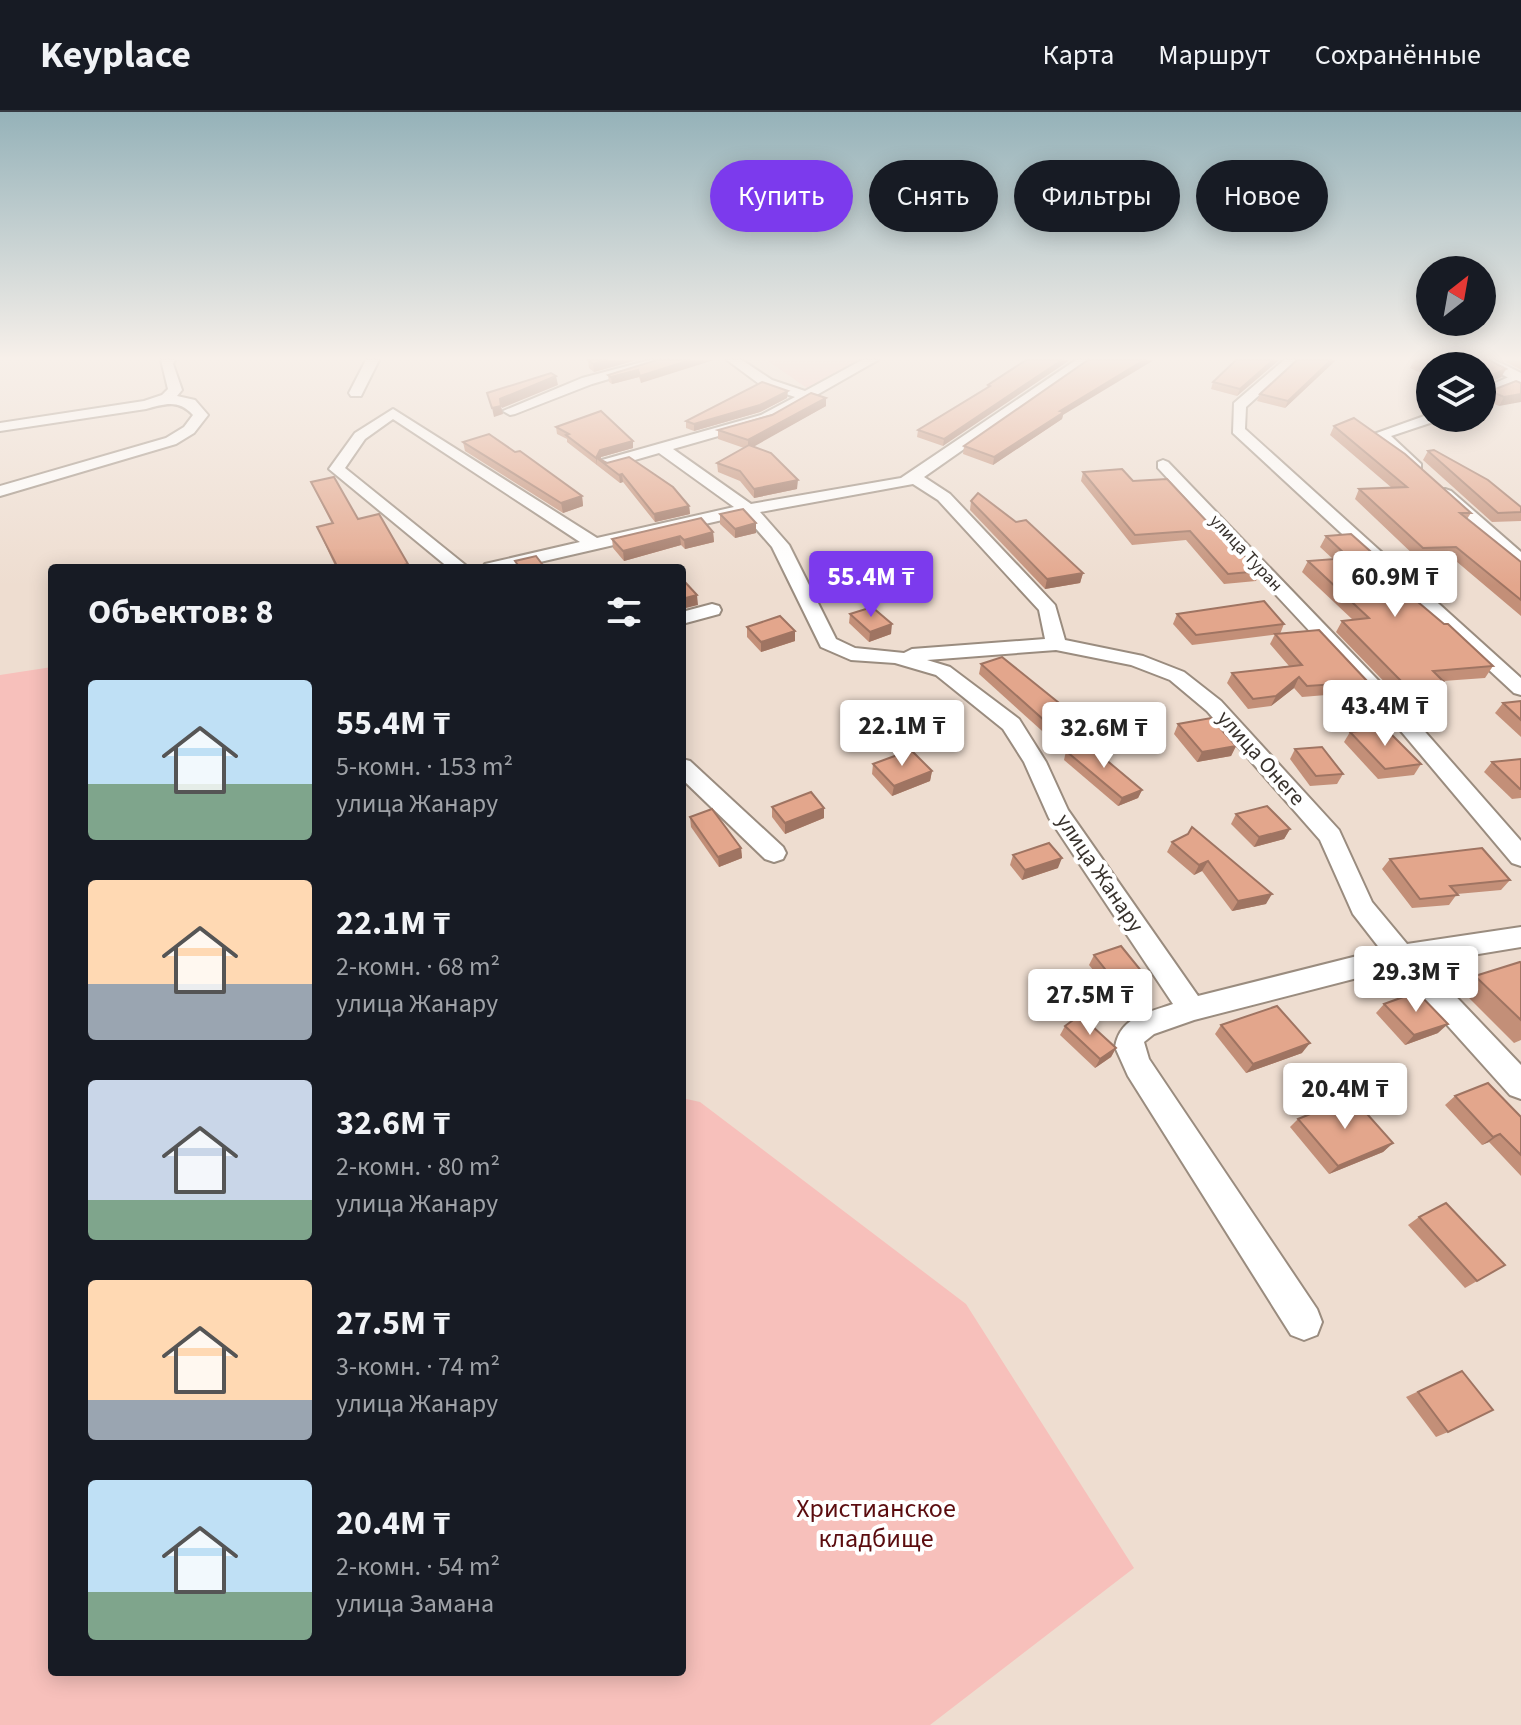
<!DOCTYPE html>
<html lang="ru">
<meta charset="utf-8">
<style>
body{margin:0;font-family:"Source Sans 3",sans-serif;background:#242831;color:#f1f3f6;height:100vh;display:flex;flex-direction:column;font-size:30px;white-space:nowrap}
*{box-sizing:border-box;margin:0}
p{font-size:26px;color:#9ea1a6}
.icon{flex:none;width:44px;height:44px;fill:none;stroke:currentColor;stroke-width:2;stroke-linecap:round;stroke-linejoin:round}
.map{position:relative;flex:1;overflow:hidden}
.details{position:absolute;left:48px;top:452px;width:638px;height:1112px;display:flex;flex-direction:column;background:#171b24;border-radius:8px;box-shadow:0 4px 20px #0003}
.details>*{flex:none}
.hud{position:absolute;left:710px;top:48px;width:690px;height:72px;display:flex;gap:16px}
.needle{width:52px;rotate:31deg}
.controls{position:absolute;left:1416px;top:144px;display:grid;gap:16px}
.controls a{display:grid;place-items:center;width:80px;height:80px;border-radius:50%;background:#171b24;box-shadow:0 4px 20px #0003;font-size:40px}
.price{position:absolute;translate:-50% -68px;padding:0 18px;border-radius:8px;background:#fff;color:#222;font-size:26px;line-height:52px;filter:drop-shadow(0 2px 4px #0008)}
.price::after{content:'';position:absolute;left:50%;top:48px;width:24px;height:18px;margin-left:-12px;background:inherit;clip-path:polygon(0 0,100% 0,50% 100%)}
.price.current{background:#7c3aed;color:#fff}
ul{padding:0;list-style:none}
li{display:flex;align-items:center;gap:24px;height:200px;padding:0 40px}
li span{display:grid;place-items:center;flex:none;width:224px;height:160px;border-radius:8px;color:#555}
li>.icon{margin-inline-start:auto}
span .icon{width:96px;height:96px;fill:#fffc;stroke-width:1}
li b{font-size:34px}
h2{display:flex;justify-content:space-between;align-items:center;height:96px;padding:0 40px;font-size:34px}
.tag{padding:0 28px;border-radius:36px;background:#171b24;box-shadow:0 4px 20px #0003;font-size:28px;line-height:72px}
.tag.current{background:#7c3aed;color:#fff}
header{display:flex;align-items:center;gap:48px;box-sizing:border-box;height:112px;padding:0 40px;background:#171b24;border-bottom:2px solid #363941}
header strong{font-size:38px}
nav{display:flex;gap:44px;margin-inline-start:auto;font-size:28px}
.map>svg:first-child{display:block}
.green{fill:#f7c0bb}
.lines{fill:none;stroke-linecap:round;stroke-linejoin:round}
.minor-casing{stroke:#9a8c7f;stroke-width:4}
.tertiary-casing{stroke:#9a8c7f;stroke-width:4}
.minor{fill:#fff;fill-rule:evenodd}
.tertiary{fill:#fff;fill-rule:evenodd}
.wall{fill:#c38f78}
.shaded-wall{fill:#9f7462}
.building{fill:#e3a68c;stroke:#9f7462;stroke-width:2}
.labels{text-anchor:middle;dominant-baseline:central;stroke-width:8;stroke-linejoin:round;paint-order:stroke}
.far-street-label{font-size:18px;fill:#38322d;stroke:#fff}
.street-label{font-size:22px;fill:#38322d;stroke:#fff}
.near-park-label{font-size:26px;fill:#5b0c0f;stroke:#fff}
</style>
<header>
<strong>Keyplace</strong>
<nav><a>Карта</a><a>Маршрут</a><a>Сохранённые</a></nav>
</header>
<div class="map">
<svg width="1521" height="1613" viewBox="0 0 1521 1613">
<rect width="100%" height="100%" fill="#eeddd0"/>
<g class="green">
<path d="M767,248H868L808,277Z"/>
<path d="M52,555V1560H682V986L700,990L966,1192L1134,1456L930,1613H0V563Z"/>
</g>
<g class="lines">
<defs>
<g id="minor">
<path d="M161,248H175L173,252L182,278L177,284L195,288L208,303L194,321L176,332L0,384V374L166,326L184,315L193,303C178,287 165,292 146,297L0,319V311L144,289L162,283L168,277Z"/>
<path d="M366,248H379L361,284H351L349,281Z"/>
<path d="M650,248H673L592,272L515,302L510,303L503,299L582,266Z"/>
<path d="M727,248H742L772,268L805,279L862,248H878L771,309L673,337L751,392L901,366L1076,248H1091L924,365L950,382L1055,493L1065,528L1143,544L1184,560L1221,589L1339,718L1372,790L1407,832L1521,815V835L1424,851L1521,953V987L1510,983L1396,856L1194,908L1154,922L1144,930L1149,947L1317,1197L1322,1210L1317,1223L1304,1228L1291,1223L1128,964L1115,935C1120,905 1147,901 1173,892L1049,706L1024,650L1003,617L936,563L895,551L851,548L821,535L772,435L744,403L514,456H482L485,452L580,430L393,307L365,327L345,356L469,456H449L329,357L355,321L393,297L597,426L734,395L659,341L607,356L599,351L602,348L761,303L795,285L762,274ZM913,372L938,388L1039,498L1045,527L912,537L904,541L855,536L836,527L789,433L760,400ZM1056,538L1131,553L1170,568L1207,599L1320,728L1353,802L1381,838L1198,884L1068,698L1046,650L1019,607L950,555L927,548Z"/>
<path d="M1284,248H1298L1246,295L1245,317L1521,566V583L1514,581L1233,321L1234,291Z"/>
<path d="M1513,263H1521V270L1482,286V277Z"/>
<path d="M1430,302V306H1438L1436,309L1391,324L1421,352V358H1411L1374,322Z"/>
<path d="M1163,348L1168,350L1398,589L1521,729V754L1512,751L1384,599L1158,356V350Z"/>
<path d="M1445,377L1451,379L1521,440V454L1515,453L1439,385V379Z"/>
<path d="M712,492L719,494L721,498L719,502L682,512V500Z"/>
<path d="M682,647L690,649L783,735L786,741L783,747L774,750L765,747L682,667Z"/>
</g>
<path id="tertiary" d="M1473,248H1495L1521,261V272Z"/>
</defs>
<use href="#minor" class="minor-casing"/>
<use href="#tertiary" class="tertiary-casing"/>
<use href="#minor" class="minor"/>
<use href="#tertiary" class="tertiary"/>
</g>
<g class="wall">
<path d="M588,248H637L594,260L589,256Z"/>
<path d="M657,248L641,271L639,265L612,272L609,270L608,263Z"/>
<path d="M1026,248L943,334L917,325L918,318L987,276L988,273Z"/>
<path d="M1279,248L1237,284L1211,277L1213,270Z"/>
<path d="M1336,248L1285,296L1257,289L1260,282Z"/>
<path d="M1414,248H1489L1506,257L1501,265L1484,273L1482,280V254H1430V265L1410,256Z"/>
<path d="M1502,248H1521V258Z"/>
<path d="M1516,269L1499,294L1485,288L1490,279Z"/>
<path d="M787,286L760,300L694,319L686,316V309Z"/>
<path d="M826,286V294L753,334L797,377L754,386L740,369L718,360L717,351L744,336L718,327V318Z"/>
<path d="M1063,303L1062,307L993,353L963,342L964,334Z"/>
<path d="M1334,314L1471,401L1467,407L1521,450V504L1450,444L1417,446L1355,387L1359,377L1392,376L1330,323Z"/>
<path d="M556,315L633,329V336L601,345L600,348L689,394L690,402L655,410L623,370L620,371L567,330V327L557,322Z"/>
<path d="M463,330L582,384L583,394L563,401L465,339Z"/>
<path d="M1428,339L1521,395V409L1492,410L1423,348Z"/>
<path d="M1083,360L1133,369L1212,415L1261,459L1256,469L1224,472L1186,428L1132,433L1081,369Z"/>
<path d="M311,370L358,407L409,456H336L317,415L332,412Z"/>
<path d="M971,389L1016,410L1083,461L1080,471L1045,477L970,398Z"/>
<path d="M720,402L756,421L735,426L720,412Z"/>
<path d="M713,420L714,430L685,437L681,433L624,449L613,436L612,427Z"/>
<path d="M1326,424L1378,446L1375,453L1493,554L1485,566L1443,569L1435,580L1398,584L1336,520L1342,509L1353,508L1302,460L1308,449L1333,447L1320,435Z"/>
<path d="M850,502L891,522L869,530L849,511Z"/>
<path d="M1177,502L1284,512L1280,522L1192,533L1173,512Z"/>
<path d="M747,515L795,529L761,540L747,525Z"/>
<path d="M1275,522L1368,570L1362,580L1302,585L1294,576L1271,594L1248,597L1227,571L1232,561L1289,554L1270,532Z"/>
<path d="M981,552L1087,626L1061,636L979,562Z"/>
<path d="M1521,589V625L1495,601L1503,591Z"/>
<path d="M1178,612L1236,634L1231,644L1197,650L1174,622Z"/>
<path d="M1350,620L1421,652L1414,663L1378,667L1344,630Z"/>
<path d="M1295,637L1343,662L1337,672L1310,674L1290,647Z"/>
<path d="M1066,639L1142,678L1138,686L1118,694L1064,648Z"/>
<path d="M1521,647V686L1512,687L1484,660L1492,650Z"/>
<path d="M873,652L932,659L930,669L892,684L872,662Z"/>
<path d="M772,695L824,696V706L785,722L772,705Z"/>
<path d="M1236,702L1290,717L1284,727L1254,735L1231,712Z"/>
<path d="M690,705L741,736L742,746L719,755L691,715Z"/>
<path d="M1188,722L1266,792L1232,799L1202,759L1194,763L1167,740L1172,730Z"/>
<path d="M1013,743L1058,756L1022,768L1010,753Z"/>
<path d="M1390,747L1510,768L1501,778L1457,782L1449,793L1412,796L1382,757Z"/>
<path d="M1094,843L1142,875L1115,885L1089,853Z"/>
<path d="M1521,851V928L1514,931L1461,878L1475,864Z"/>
<path d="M1384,892L1438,921L1405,933L1376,901Z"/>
<path d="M1221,913L1302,941L1246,961L1215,922Z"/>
<path d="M1065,914L1116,936L1111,945L1095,956L1060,923Z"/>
<path d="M1455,984L1521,1005V1064L1489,1030L1482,1033L1445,993Z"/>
<path d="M1298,1007L1393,1031L1383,1040L1329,1062L1290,1015Z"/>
<path d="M1419,1105L1505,1153L1465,1176L1408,1113Z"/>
<path d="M1462,1259L1448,1320L1436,1325L1406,1285Z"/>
</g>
<g class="shaded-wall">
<path d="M608,248H637L594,260L593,252Z"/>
<path d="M690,248H714L641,271L640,264Z"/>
<path d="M1062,248H1070L943,334L944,327Z"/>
<path d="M1144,248H1154L1063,303L1062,307L993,353L994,345L1060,299Z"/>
<path d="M1273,248H1279L1237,284L1240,277Z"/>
<path d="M1331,248H1336L1285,296L1288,289Z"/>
<path d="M1506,257L1501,265L1482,274L1485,266Z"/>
<path d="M638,258L639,265L612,272L611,265Z"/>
<path d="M556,264L558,273L502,296L500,287Z"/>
<path d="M788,279L787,286L760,300L694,319V312Z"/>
<path d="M1521,282V290L1499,294L1504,285Z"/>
<path d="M826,286V294L748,338V328Z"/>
<path d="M501,294L503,302L494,305L492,296Z"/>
<path d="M633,329V336L601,345L600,349L597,346V353L596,346L600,338Z"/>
<path d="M622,362L623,370L620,371L619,363Z"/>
<path d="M798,368L797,377L754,386V377Z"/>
<path d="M582,384L583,394L563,401L561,391Z"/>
<path d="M689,394L690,402L655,410L654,402Z"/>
<path d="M756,411V421L735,426V417Z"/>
<path d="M713,420L714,430L685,437L684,428Z"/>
<path d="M680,424L681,433L624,449L623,439Z"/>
<path d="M408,452L409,456H392Z"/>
<path d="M1083,461L1080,471L1045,477L1047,467Z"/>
<path d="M697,483L698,493L682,497V487Z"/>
<path d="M892,512L891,522L869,530L870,520Z"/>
<path d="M795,519V529L761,540V530Z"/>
<path d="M1299,565L1294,576L1271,594L1276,584Z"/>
<path d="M1090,616L1087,626L1061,636L1064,626Z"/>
<path d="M1236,634L1231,644L1197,650L1202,640Z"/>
<path d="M932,659L930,669L892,684L894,674Z"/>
<path d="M1142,678L1138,686L1118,694L1122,686Z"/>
<path d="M824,696V706L785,722V711Z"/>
<path d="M1290,717L1284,727L1254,735L1259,725Z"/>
<path d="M741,736L742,746L719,755L718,745Z"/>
<path d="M1062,746L1058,756L1022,768L1025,758Z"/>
<path d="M1208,749L1202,759L1194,763L1199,753Z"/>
<path d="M1272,782L1266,792L1232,799L1238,789Z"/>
<path d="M1147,866L1142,875L1115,885L1120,876Z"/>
<path d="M1448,912L1438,921L1405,933L1414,923Z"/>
<path d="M1310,931L1302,941L1246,961L1253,952Z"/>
<path d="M1116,936L1111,945L1095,956L1100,947Z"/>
<path d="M1500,1022L1489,1030L1482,1033L1493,1025Z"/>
<path d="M1393,1031L1383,1040L1329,1062L1338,1054Z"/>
</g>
<g class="building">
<path d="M588,248H608L593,252Z"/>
<path d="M657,248H690L640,264L638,258L611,265L608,263Z"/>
<path d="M1026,248H1062L944,327L918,318L990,274L988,273Z"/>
<path d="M1088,248H1144L1060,299L1064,300L994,345L964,334Z"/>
<path d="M1236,248H1273L1240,277L1213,270Z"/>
<path d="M1297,248H1331L1288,289L1260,282Z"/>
<path d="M1415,248H1489L1506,257L1485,266L1484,277L1482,276V254H1430Z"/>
<path d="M551,261L556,264L500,287L501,294L492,296L487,281Z"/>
<path d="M1516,269L1521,271V282L1504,285L1490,279Z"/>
<path d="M762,270L788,279L760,293L694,312L686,309Z"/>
<path d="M811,281L826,286L748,328L718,318L772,303Z"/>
<path d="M601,299L633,329L600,338L596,346L566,323L569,322L556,315Z"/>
<path d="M1354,306L1405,342L1471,401H1460L1521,450V488L1456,435L1423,436L1359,377L1407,375L1334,314Z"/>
<path d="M489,322L515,340L520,339L582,384L561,391L463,330Z"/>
<path d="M749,333L771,341L798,368L754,377L740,359L717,351Z"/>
<path d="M1434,338L1488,368L1521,395V400L1498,401L1428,339Z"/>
<path d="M629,345L673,375L689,394L654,402L622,362L619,363L597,346L607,351Z"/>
<path d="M1122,357L1133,369L1167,367L1212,415L1261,459L1228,462L1190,419L1135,423L1083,360Z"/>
<path d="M334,365L358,407L379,402L408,452L392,456H338L317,415L333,411L311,370Z"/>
<path d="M978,381L1016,410L1026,408L1083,461L1047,467L971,389Z"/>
<path d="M743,397L756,411L735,417L720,402Z"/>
<path d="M701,406L713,420L684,428L680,424L623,439L612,427Z"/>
<path d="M1351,422L1378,446L1367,447L1444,512H1448L1493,554L1433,559L1443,569L1405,573L1342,509L1369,506L1308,449L1349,446L1326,424Z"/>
<path d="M536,444L545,456H520L515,449Z"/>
<path d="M684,469L697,483L682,487V470Z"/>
<path d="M1264,489L1284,512L1196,523L1177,502Z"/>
<path d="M872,495L892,512L870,520L850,502Z"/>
<path d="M780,504L795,519L761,530L747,515Z"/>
<path d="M1319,518L1368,570L1307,574L1299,565L1276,584L1253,587L1232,561L1302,553L1275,522Z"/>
<path d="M1002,545L1090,616L1064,626L981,552Z"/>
<path d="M1521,589V608L1503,591Z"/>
<path d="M1211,606L1236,634L1202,640L1178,612Z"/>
<path d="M1385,616L1421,652L1385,657L1350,620Z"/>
<path d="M1086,631L1142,678L1122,686L1066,639Z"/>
<path d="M1322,635L1343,662L1316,664L1295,637Z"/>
<path d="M911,638L932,659L894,674L873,652Z"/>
<path d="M1521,647V677H1520L1492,650Z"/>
<path d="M811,680L824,696L785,711L772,695Z"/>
<path d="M1267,694L1290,717L1259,725L1236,702Z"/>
<path d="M712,697L741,736L718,745L690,705Z"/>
<path d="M1192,715L1272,782L1238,789L1208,749L1199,753L1172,730L1188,722Z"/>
<path d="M1049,731L1062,746L1025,758L1013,743Z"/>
<path d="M1482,736L1510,768L1450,774L1458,783L1420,787L1390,747Z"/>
<path d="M1121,834L1147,866L1120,876L1094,843Z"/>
<path d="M1520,850L1521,851V908L1475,864Z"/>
<path d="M1417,880L1448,912L1414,923L1384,892Z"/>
<path d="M1277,894L1310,931L1253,952L1221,913Z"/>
<path d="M1080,903L1116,936L1100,947L1065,914Z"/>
<path d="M1488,971L1521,1005V1043L1500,1022L1493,1025L1455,984Z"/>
<path d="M1352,985L1393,1031L1338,1054L1298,1007Z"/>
<path d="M1446,1091L1505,1153L1477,1169L1419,1105Z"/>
<path d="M1462,1259L1493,1298L1448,1320L1418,1280Z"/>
</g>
<linearGradient id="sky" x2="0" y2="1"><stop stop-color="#95b2b9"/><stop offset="0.52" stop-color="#f7f0ea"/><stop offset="1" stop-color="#f7f0ea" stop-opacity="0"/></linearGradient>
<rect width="1521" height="474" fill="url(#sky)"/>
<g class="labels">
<g class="far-street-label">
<text transform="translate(1246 441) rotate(47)">улица Туран</text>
</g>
<g class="street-label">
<text transform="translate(1261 646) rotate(48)">улица Онеге</text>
<text transform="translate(1100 761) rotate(56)">улица Жанару</text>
</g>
<g class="near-park-label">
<text x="876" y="1396">Христианское<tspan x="876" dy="30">кладбище</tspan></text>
</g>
</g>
</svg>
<div class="controls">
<a><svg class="needle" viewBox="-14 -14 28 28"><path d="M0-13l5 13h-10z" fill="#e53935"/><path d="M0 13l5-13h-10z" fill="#9ea1a6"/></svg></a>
<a><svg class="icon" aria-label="layers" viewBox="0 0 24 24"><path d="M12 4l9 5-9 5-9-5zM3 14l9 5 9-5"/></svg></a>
</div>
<b class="price current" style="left:871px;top:507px">55.4M ₸</b>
<b class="price" style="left:1395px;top:507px">60.9M ₸</b>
<b class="price" style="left:1385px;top:636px">43.4M ₸</b>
<b class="price" style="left:902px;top:656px">22.1M ₸</b>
<b class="price" style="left:1104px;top:658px">32.6M ₸</b>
<b class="price" style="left:1416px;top:902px">29.3M ₸</b>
<b class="price" style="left:1090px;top:925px">27.5M ₸</b>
<b class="price" style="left:1345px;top:1019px">20.4M ₸</b>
<div class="hud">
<a class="tag current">Купить</a>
<a class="tag">Снять</a>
<a class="tag">Фильтры</a>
<a class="tag">Новое</a>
</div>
<section class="details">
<h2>Объектов: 8<svg class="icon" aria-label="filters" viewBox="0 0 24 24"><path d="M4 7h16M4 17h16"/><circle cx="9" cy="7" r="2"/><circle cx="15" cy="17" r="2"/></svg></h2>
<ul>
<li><span style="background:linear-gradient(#bfe0f5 65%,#7fa58c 0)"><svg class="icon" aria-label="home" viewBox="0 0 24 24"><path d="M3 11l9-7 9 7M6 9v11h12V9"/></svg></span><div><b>55.4M ₸</b><p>5-комн. · 153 m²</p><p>улица Жанару</p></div></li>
<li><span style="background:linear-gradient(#ffd9b3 65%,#9aa5b1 0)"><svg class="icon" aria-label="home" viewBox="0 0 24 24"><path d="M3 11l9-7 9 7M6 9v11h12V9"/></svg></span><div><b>22.1M ₸</b><p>2-комн. · 68 m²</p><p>улица Жанару</p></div></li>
<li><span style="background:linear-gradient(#c9d6e8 75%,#7fa58c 0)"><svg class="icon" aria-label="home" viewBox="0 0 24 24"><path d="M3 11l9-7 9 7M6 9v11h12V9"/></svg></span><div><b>32.6M ₸</b><p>2-комн. · 80 m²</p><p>улица Жанару</p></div></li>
<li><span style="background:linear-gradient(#ffd9b3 75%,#9aa5b1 0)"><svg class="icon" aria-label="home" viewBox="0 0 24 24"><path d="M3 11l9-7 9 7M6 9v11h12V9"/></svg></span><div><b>27.5M ₸</b><p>3-комн. · 74 m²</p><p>улица Жанару</p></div></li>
<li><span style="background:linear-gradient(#bfe0f5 70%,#7fa58c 0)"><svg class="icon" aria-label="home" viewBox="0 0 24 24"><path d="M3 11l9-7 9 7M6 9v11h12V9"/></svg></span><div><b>20.4M ₸</b><p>2-комн. · 54 m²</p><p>улица Замана</p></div></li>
</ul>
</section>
</div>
